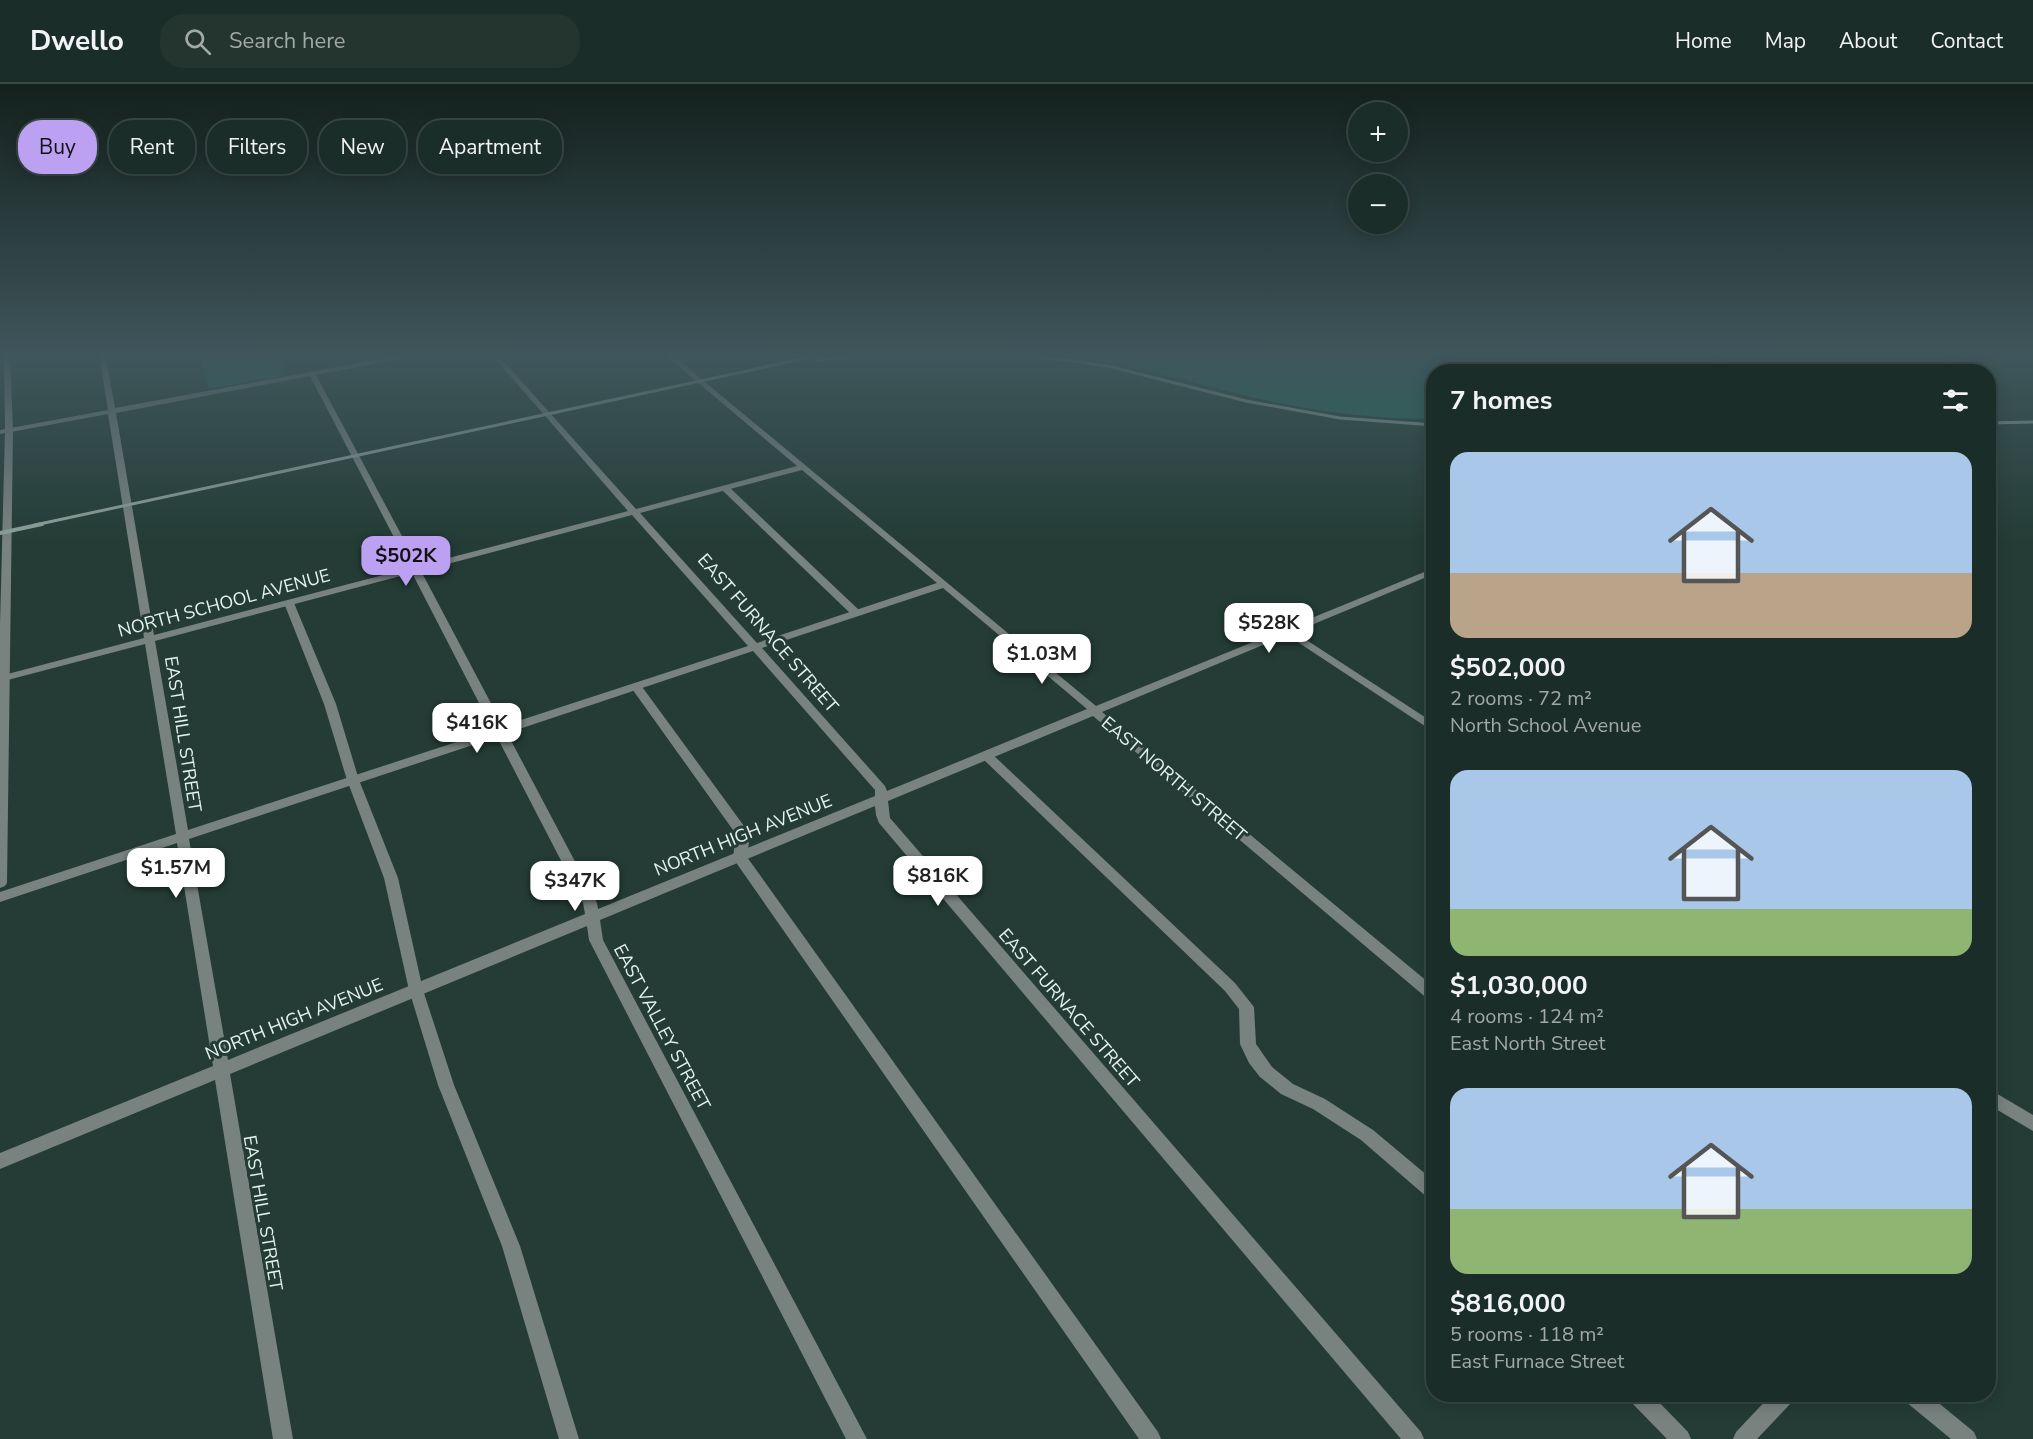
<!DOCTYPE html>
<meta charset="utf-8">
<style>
body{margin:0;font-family:"Nunito Sans",sans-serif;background:#243530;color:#f1f3f6;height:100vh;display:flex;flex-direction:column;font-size:22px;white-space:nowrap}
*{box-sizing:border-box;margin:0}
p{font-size:20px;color:#a0a8a8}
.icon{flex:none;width:33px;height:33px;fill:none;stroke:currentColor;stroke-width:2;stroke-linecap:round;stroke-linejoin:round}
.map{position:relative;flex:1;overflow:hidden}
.drawer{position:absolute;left:1426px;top:280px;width:570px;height:1038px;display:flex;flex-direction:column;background:#1b2d28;border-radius:24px;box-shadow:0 3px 15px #0003,0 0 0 2px #394945}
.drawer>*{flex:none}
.hud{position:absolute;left:18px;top:36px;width:570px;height:54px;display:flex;gap:12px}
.buttons{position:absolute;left:1348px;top:18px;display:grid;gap:12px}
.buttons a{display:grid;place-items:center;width:60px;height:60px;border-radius:50%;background:#1b2d28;box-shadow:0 3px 15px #0003,0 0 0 2px #394945;font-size:30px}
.price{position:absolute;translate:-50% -51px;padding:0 14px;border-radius:12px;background:#fff;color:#222;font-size:20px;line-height:39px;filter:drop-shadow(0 2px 3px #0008)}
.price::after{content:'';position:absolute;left:50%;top:36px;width:18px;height:14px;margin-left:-9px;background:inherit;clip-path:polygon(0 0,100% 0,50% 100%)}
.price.active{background:#bca0f2;color:#111}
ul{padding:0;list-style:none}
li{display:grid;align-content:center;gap:12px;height:318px;padding:0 24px}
li span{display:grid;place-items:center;height:186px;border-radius:18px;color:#555}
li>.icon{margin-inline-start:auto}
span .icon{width:108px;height:108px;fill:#fffc;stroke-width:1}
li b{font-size:26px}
h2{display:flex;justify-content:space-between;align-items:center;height:72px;padding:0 24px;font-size:26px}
.chip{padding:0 21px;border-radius:24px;background:#1b2d28;box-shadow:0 3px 15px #0003,0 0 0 2px #394945;font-size:21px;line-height:54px}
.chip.active{background:#bca0f2;color:#111}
header{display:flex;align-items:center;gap:36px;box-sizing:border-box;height:84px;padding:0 30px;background:#1b2d28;border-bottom:2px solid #394945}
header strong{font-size:28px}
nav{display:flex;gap:33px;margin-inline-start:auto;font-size:21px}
.search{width:420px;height:54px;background:#243530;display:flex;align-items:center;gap:15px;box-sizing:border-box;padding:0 21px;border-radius:24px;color:#a0a8a8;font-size:22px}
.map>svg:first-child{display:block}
.green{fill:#1e6959}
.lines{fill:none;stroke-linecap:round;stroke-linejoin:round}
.service{fill:#788380;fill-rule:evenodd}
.minor{fill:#788380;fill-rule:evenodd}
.rail-far1{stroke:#8da09a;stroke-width:3}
.rail{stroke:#8da09a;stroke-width:4}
.labels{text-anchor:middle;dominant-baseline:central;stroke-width:6;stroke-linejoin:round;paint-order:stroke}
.street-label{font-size:18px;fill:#e5f3ee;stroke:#243c35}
</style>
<header>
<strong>Dwello</strong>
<div class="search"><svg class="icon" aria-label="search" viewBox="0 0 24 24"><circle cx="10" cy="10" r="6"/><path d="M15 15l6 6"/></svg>Search here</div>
<nav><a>Home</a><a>Map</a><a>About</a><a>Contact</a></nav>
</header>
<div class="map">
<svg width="2033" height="1355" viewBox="0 0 2033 1355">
<rect width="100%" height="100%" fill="#243c35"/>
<g class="green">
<path d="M198,270H276L287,291L209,305Z"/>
<path d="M1050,270H1444L1486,288H1434V335C1381,335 1327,329 1274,318C1199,302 1126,277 1050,270Z"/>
</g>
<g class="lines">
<g class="service">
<path d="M4,270H10L13,347L7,799L5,802L0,804V541L5,347Z"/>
<path d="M704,270H716L676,279L673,277Z"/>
<path d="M722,402H728L860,527V531H852L722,406Z"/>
<path d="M289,516L294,519L336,620L359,696L398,794L423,906L454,1001L520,1162L579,1355H559L502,1162L438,1001L409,906L384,794L347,696L324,620L284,519Z"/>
<path d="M1288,544L1434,639V648L1284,549L1283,547Z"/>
<path d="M636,599L640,600L744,742L749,758L747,773L1158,1348L1161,1355H1139L735,777L733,774L735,758L733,746L630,602Z"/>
<path d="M987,668L991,669L1235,899L1254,923L1256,960L1272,983L1293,1000L1325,1015L1373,1046L1434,1097V1116L1428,1114L1361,1056L1313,1025L1281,1010L1260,993L1249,979L1240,960L1239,925L1225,907L983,675L981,672L983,669Z"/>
<path d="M1989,1005L2033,1031V1047L1989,1021Z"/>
<path d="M1628,1311H1652L1688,1348L1691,1355H1667L1631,1318Z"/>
</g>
<g class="minor">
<path d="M99,270H105L115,324L407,270H419L416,272L316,291L418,482L628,427L491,270H497L636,425L797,382L664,270H671L1096,622L1434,484V490L1102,628L1434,903V918L1429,916L1093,632L888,717L890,734L1421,1348L1424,1355H1401L879,739L876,731L875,722L600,836L603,856L867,1355H846L589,856L587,842L230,990L293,1355H273L215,996L0,1085V1069L213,982L177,759L0,818V808L176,750L145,560L0,598V592L144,554L108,330L0,350V346L108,326ZM310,292L410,484L154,551L116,329ZM802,386L937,499L757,559L640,429ZM632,431L748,562L503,642L421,487ZM412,489L493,646L188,746L155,557ZM943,504L1087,625L887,707L885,702L762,564ZM753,567L875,706V712L598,825L597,819L507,649ZM497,653L583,819L585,830L228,976L189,755Z"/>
<path d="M1695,270H1704L1757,288H1746Z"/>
<path d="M1961,270H1969L1927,288H1917Z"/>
<path d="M1771,1311H1795L1792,1318L1757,1355H1733L1736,1348Z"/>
<path d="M1903,1311H1929L1974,1348L1977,1355H1951L1906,1318Z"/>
</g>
<g class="rail-far1">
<path d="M994,270L1066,276L1112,283L1246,317L1340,334L1434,341"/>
<path d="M816,276L884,270"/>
<path d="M1989,339L2033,338"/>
<path d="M35,441L825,270"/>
</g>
<path class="rail" d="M0,449L42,440"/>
</g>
<linearGradient id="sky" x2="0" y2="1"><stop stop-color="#14211d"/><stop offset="0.59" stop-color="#3f565c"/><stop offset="1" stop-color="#3f565c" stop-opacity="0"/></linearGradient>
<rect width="2033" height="459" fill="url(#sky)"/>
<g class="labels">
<g class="street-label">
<text transform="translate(224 519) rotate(-15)">NORTH SCHOOL AVENUE</text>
<text transform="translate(768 549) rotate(49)">EAST FURNACE STREET</text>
<text transform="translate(183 650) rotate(81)">EAST HILL STREET</text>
<text transform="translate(1174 695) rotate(40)">EAST NORTH STREET</text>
<text transform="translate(743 751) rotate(-22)">NORTH HIGH AVENUE</text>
<text transform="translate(1069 924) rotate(49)">EAST FURNACE STREET</text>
<text transform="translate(294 935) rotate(-22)">NORTH HIGH AVENUE</text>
<text transform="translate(662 943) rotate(62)">EAST VALLEY STREET</text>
<text transform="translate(263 1129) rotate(80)">EAST HILL STREET</text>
</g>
</g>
</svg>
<div class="buttons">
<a>+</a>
<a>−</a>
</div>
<b class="price active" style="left:406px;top:503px">$502K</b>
<b class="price" style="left:1269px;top:570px">$528K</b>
<b class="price" style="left:1042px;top:601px">$1.03M</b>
<b class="price" style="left:477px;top:670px">$416K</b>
<b class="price" style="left:176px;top:815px">$1.57M</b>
<b class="price" style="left:938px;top:823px">$816K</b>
<b class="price" style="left:575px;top:828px">$347K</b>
<div class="hud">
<a class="chip active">Buy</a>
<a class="chip">Rent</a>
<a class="chip">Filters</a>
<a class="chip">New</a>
<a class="chip">Apartment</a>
</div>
<section class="drawer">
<h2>7 homes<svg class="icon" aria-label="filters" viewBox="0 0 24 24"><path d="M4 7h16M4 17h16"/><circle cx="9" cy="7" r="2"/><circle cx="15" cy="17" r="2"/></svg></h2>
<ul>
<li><span style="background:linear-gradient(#a9c7e8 65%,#b9a48a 0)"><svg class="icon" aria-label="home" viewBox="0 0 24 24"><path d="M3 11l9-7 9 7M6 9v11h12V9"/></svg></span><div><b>$502,000</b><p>2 rooms · 72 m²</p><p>North School Avenue</p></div></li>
<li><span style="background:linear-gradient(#a9c7e8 75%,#8fb573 0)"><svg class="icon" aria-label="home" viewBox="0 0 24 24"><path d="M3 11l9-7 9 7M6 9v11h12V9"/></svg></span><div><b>$1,030,000</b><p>4 rooms · 124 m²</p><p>East North Street</p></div></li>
<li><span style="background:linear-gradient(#a9c7e8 65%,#8fb573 0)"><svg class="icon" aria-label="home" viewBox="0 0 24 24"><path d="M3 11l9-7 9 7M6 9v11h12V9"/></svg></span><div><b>$816,000</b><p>5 rooms · 118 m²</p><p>East Furnace Street</p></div></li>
</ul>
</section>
</div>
